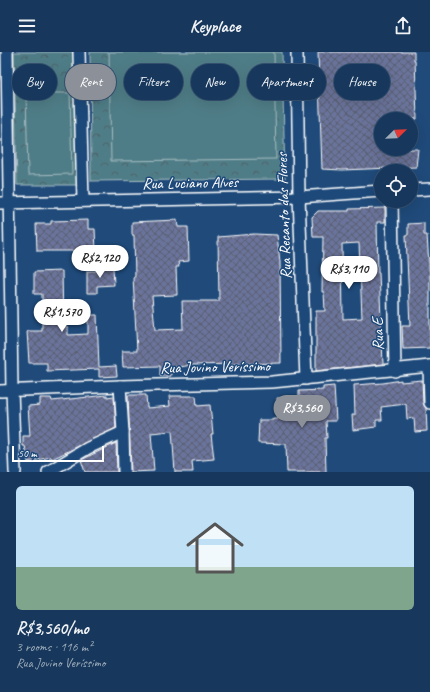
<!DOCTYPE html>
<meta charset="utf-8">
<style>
body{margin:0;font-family:Caveat,sans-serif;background:#244365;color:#f1f3f6;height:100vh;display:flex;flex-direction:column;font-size:15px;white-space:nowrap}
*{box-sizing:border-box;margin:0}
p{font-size:13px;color:#9eacbb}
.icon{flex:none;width:22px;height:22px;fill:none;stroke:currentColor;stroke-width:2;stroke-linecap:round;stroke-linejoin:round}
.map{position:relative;height:420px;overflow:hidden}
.sheet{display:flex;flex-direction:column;background:#17385c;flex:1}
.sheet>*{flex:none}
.banner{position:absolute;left:12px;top:12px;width:406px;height:36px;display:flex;gap:8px}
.needle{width:26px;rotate:67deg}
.tools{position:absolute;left:374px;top:60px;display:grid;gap:8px}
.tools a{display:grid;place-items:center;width:44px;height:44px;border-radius:50%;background:#17385c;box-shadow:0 4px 16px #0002,0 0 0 1px #365272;font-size:20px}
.scale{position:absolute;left:12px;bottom:10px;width:92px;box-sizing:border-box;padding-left:4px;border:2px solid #fff;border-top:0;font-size:11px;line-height:14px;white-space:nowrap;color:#fff;-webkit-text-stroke:3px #1f4a7a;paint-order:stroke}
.price{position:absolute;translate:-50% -34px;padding:0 9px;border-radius:14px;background:#fff;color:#222;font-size:13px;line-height:26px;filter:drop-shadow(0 1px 2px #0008)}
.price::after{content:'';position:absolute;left:50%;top:24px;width:12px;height:9px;margin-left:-6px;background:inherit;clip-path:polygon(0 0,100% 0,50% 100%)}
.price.selected{background:#8c9099;color:#fff}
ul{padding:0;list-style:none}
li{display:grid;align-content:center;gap:8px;height:212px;padding:0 16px}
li+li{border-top:1px solid #365272}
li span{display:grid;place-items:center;height:124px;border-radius:6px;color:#555}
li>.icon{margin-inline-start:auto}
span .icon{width:72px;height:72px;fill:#fffc;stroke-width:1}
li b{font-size:17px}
.tag{padding:0 14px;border-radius:18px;background:#17385c;box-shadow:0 4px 16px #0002,0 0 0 1px #365272;font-size:14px;line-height:36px}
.tag.selected{background:#8c9099;color:#fff}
header{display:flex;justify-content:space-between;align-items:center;height:52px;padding:0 16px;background:#17385c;font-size:18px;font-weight:700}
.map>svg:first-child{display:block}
.park{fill:url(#park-crowns);stroke:#a8bec3}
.pitch{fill:#507d87;stroke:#a8bec3}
.building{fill:url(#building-cross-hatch);stroke:#fff;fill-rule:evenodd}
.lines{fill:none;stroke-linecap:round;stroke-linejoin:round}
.minor-casing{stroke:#fff;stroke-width:14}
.minor{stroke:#1f4a7a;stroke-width:11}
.labels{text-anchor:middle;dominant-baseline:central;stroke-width:3;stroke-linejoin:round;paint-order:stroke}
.street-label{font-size:16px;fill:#fff;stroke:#1f4a7a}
</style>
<header><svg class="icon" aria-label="menu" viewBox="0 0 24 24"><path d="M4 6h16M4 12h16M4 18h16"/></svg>Keyplace<svg class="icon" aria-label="share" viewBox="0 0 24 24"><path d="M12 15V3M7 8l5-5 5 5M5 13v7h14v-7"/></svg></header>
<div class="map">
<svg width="430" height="420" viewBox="0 0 430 420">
<defs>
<pattern id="park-crowns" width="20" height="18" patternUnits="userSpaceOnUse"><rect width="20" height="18" fill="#507d87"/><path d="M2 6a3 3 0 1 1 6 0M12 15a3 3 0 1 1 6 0" fill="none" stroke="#4e646a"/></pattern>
<pattern id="building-cross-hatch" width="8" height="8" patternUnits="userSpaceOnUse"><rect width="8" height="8" fill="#6b739b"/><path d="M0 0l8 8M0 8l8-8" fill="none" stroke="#5a5e70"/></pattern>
</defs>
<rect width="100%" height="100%" fill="#1f4a7a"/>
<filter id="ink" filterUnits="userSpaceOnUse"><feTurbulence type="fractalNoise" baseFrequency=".025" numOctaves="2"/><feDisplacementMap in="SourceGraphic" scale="8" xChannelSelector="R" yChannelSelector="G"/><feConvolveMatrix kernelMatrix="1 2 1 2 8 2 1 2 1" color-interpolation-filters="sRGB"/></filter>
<g filter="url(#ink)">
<g class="park">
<path d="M14,0H75L77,133H17Z"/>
<path d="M90,0H282L285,127L91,129Z"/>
</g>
<g class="pitch">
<path d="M109,0H274L276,107L111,109Z"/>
<path d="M26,41H70L72,122L28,123Z"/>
</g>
<g class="building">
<path d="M318,0H414V8H415L417,67H381V97H418L416,115L342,118L322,117Z"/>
<path d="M385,156V170H377L378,221H379L383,312L316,319V259H325L324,240H322L323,185H313L312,165L318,159H349V157ZM359,191L362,266L343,267L342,192Z"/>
<path d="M88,168V177H95L96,199H37L36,172H51V169Z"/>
<path d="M177,168L178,175H188L189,209L178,210L179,215H176L177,243L152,244L155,278L183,277L182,249H219L218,185L254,182L277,183L280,210L281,311L193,313L171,316V324H160V314L123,315L122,299H137L133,225H135L134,183H132V170Z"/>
<path d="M424,171V183H427L430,228V296L403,297L402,274H410L406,183H408V172Z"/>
<path d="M113,215L114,233L97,234V241H87V219H96V216Z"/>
<path d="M62,219L63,275H68V283L88,282V263H97L99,315L116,314L117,324L99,325V317L47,319V311H29L27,279H42V242H34V220Z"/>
<path d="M401,328V330L422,328L423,351L426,356L427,379L415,380L414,366L407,367L406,352L381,355L382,368H376V375L353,378L352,363H355L354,333L383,331Z"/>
<path d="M334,334L336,369H326L327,386H325L326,420H287L286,392L258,391L259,368H273V367H278L277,346L299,345V339L323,338V335Z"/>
<path d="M107,343V345L114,344L116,376L52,407L51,405L28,410L25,394H23V384H30L28,354L40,353V346H51L52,349Z"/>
<path d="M128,343H146L147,356L170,354L169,344H196L197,354L210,353L213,382H211L214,407L192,409L193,420H175L172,379L151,381L154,419L131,420Z"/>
<path d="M116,391L117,420H85L81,408Z"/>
</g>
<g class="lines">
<defs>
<g id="minor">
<path d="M7,0L12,338L15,420"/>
<path d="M79,0L83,149"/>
<path d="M297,0L299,145L306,327"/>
<path d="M411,138L430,137"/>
<path d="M392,149L395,319"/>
<path d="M0,151L299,145L381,139"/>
<path d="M429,314L430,351"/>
<path d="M120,334L123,380L124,420"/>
<path d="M0,339L120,334L272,330L430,314"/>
<path d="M48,420L88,396L123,380"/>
</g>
</defs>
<use href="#minor" class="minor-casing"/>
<use href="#minor" class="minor"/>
</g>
</g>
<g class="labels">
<g class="street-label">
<text transform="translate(190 131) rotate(-1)">Rua Luciano Alves</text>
<text transform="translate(284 164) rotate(-92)">Rua Recanto das Flores</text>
<text transform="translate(378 282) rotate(-91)">Rua E</text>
<text transform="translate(215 315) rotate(-1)">Rua Jovino Veríssimo</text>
</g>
</g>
</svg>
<div class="tools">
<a><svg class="needle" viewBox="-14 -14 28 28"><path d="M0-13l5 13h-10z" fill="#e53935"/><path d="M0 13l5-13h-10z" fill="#9eacbb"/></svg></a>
<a><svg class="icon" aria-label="locate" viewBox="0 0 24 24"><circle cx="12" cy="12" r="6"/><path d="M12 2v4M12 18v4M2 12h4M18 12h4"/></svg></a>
</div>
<div class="scale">50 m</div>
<b class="price" style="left:100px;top:227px">R$2,120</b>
<b class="price" style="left:349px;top:238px">R$3,110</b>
<b class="price" style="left:62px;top:281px">R$1,570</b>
<b class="price selected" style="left:302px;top:377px">R$3,560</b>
<div class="banner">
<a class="tag">Buy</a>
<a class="tag selected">Rent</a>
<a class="tag">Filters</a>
<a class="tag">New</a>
<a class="tag">Apartment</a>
<a class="tag">House</a>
</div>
</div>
<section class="sheet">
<ul>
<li><span style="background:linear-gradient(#bfe0f5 65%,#7fa58c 0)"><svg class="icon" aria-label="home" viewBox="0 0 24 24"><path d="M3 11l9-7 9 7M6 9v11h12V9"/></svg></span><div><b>R$3,560/mo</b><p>3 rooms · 116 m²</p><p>Rua Jovino Veríssimo</p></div></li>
</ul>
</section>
